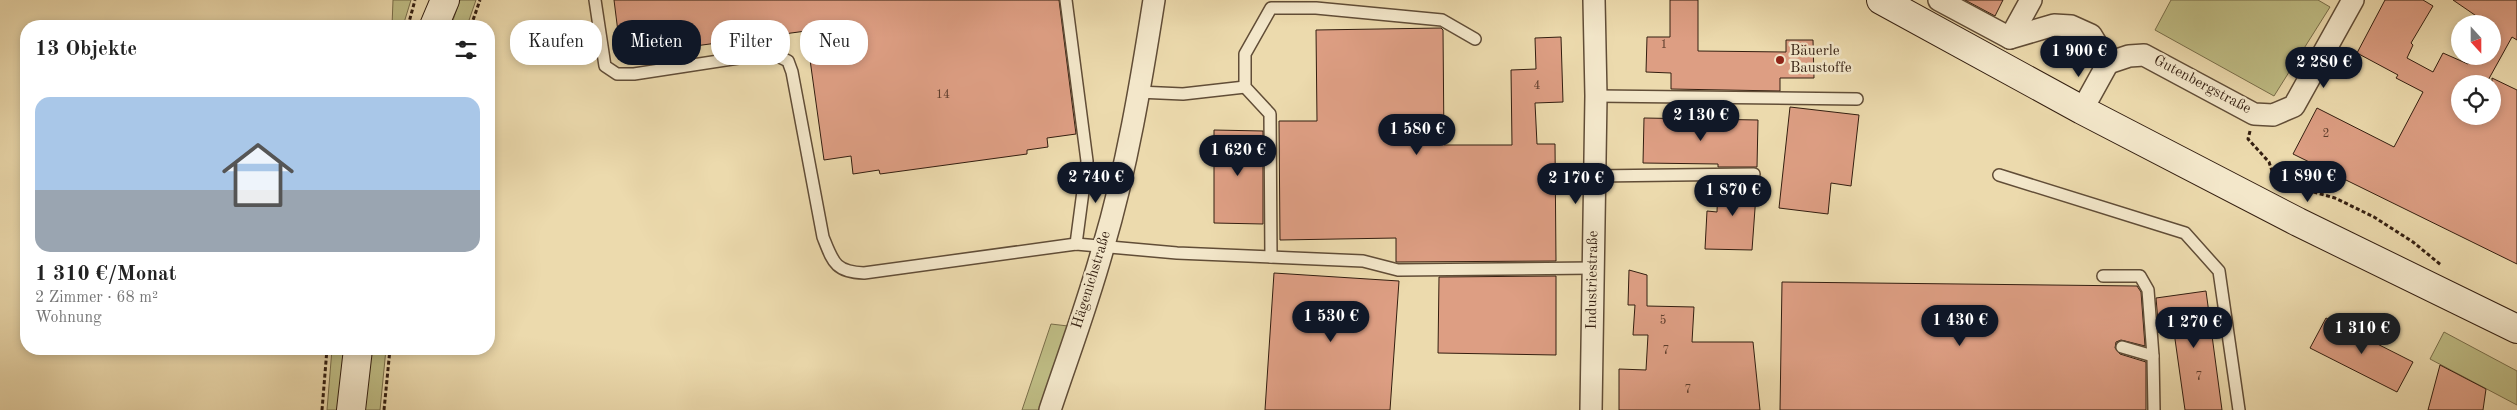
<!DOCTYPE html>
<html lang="de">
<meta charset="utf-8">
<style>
body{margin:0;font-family:"Old Standard TT",serif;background:#f6f6f6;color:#222;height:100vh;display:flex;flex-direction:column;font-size:19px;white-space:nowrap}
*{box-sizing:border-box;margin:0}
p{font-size:16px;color:#767676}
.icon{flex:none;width:28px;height:28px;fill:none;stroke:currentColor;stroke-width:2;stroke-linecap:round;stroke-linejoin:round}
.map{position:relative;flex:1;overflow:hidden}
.sheet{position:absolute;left:20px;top:20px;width:475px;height:335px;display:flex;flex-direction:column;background:#fff;border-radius:20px;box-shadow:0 2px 8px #0003}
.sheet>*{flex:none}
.banner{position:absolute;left:510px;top:20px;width:475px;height:45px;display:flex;gap:10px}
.needle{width:32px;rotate:159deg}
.buttons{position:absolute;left:2451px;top:15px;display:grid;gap:10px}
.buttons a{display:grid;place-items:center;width:50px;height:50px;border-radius:50%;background:#fff;box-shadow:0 2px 8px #0003;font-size:25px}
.price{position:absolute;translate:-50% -42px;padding:0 11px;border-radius:18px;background:#111827;color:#fff;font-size:16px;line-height:32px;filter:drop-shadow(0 1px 2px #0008)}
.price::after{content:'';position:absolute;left:50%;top:30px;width:15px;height:11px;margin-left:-8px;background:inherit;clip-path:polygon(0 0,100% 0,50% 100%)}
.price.on{background:#222;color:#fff}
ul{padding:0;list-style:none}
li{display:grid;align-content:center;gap:10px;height:265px;padding:0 15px}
li span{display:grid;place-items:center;height:155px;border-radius:15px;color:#555}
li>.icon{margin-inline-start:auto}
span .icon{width:90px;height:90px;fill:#fffc;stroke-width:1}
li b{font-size:21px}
h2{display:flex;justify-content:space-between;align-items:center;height:60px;padding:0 15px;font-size:21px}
.pill{padding:0 18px;border-radius:20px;background:#fff;box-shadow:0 2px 8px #0003;font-size:18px;line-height:45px}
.pill.on{background:#111827;color:#fff}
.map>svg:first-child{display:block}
.green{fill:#bfbd85;stroke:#796e4a}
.building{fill:#dd9e83;stroke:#331e10}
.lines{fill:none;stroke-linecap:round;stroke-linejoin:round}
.lane-casing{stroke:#614d37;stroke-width:14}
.street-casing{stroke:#614d37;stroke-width:24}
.secondary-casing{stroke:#331e10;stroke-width:30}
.path{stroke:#331e10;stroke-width:3;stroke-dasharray:4 2.5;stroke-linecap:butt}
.lane{stroke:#f3e7ca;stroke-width:11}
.street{stroke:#f3e7ca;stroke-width:21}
.secondary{stroke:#f3e7ca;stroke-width:28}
.poi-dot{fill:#8f2418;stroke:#f3e7ca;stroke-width:2}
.labels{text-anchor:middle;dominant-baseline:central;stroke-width:5;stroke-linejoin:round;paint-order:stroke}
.number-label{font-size:12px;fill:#5e3e2d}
.poi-label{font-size:15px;fill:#331e10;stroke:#f3e7ca;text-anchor:start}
.street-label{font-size:15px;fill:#331e10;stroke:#f3e7ca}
</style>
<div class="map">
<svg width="2517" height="410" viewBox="0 0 2517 410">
<rect width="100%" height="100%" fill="#ecdaad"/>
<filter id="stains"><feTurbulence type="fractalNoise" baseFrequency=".004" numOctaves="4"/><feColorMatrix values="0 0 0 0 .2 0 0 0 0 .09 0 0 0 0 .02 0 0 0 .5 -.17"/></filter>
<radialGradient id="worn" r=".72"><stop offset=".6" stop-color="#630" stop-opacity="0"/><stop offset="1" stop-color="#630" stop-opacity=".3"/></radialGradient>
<g class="green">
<path d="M393,0H411L403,26H392Z"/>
<path d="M460,0H476L467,26H451Z"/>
<path d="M2171,0H2318L2330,7L2274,96L2155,30Z"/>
<path d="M1051,324L1068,326L1040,410H1022Z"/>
<path d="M2444,332L2517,371V405L2430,359Z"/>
<path d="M332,349H347L341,410H327Z"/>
<path d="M371,349H386L380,410H365Z"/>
</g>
<g class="building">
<path d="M614,0H1059L1076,134L1047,138L1048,147L1027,150V154L880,174L879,170L853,174L851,156L824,160L806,31L621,56Z"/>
<path d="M1670,0H1698V51L1786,52V40H1813L1814,78H1780V91L1671,89V73L1646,72L1647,37H1670Z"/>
<path d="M1965,0H2003L1995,16Z"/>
<path d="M2385,0H2423L2433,6L2411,43L2413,45L2407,58L2433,72L2443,53L2468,64L2474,56H2492V24H2488L2453,0H2517V40L2512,37L2486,84H2460V116H2492V78L2517,90V264L2293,154L2317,108L2394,147L2423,92L2396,78L2398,75L2357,53Z"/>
<path d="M1441,28L1443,30L1444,145H1512L1511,70L1536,69L1535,38L1561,37L1563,102L1535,103L1537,144H1555L1556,261L1399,262H1396V238L1280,240L1279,121H1317L1316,30Z"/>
<path d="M1790,107L1859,115L1851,186L1831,183L1828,214L1779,208Z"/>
<path d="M1644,118L1758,120L1757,167H1718V164L1643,163Z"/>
<path d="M1214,130L1263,131V224L1214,223Z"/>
<path d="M1757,181L1752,250L1705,249L1707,211L1717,212L1718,182Z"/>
<path d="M1629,270L1647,275V306L1694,307L1692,342H1753L1760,410H1619V369L1646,370L1648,335H1633L1635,305H1628Z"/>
<path d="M1274,273L1399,281L1390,410H1265Z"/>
<path d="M1556,276V355L1438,353L1439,277Z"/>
<path d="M1782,282L2137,286L2141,292L2145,346L2121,340L2116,342L2115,348L2120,354L2146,362V410H1780Z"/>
<path d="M2206,291L2222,410H2185L2172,318L2159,319V333L2156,298Z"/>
<path d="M2326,318L2413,362L2397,392L2310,348Z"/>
<path d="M2440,365L2486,389L2483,410H2428Z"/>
</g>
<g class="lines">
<defs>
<g id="lane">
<path d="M595,0L605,66L617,74H634L771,53L788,61L792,72L823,237C833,262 835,272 864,273L1076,244L1177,253L1363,261L1398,270L1593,268"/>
<path d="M1066,0L1087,161L1076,244"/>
<path d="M1138,92L1183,94L1245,87"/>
<path d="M1596,96L1857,99"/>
<path d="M1999,175L2185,233L2219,271L2239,410"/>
<path d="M1595,176L1754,174"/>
<path d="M1271,257L1270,114L1245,87V54L1271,8H1316L1442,20L1475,39"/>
<path d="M2103,276H2140L2148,290L2153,356L2154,410"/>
<path d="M2122,347L2153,356"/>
</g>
<g id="street">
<path d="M1939,0L2010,38L2054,25L2071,26L2091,35L2108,63L2129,56L2144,55L2254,114L2273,115L2294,106L2353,0"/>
<path d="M2010,38L2031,0"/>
<path d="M2082,110L2108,63"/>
<path d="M1050,410C1068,356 1088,303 1103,248C1127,167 1141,83 1154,0"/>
<path d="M1591,410L1596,96L1594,0"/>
</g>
<g id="secondary">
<path d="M1881,0L2082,110L2298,222L2517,329"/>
<path d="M434,26L445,0"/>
<path d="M351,410L358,349"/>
</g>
</defs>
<use href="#lane" class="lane-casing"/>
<use href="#street" class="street-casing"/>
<use href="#secondary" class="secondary-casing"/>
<g class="path">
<path d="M408,26L415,0"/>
<path d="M471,26L480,0"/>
<path d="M2250,131L2248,139L2269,162L2273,174L2284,184L2335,198L2374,217L2413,242L2441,265"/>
<path d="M322,410L327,349"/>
<path d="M384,410L390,349"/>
</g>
<use href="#lane" class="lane"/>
<use href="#street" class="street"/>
<use href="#secondary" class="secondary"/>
</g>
<circle class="poi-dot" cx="1780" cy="60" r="5"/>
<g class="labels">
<g class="number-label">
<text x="1664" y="45">1</text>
<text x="1537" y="86">4</text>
<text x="943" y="95">14</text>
<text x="2326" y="134">2</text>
<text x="1663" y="321">5</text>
<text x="1666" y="351">7</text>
<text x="2199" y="377">7</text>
<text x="1688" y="390">7</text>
</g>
<g class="poi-label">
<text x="1790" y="51">Bäuerle<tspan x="1790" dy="17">Baustoffe</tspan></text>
</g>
<g class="street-label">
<text transform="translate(2202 85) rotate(28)">Gutenbergstraße</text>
<text transform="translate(1092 280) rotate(-73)">Hägenichstraße</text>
<text transform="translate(1593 280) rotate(-89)">Industriestraße</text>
</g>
</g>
<rect width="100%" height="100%" filter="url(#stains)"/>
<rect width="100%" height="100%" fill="url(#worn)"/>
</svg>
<div class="buttons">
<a><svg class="needle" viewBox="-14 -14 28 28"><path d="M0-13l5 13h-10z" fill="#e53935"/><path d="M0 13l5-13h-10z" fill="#767676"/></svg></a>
<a><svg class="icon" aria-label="locate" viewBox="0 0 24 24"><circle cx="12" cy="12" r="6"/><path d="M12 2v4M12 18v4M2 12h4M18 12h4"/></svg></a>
</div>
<b class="price" style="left:2079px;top:78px">1 900 €</b>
<b class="price" style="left:2324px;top:89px">2 280 €</b>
<b class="price" style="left:1701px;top:142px">2 130 €</b>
<b class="price" style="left:1417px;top:156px">1 580 €</b>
<b class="price" style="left:1238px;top:177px">1 620 €</b>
<b class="price" style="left:2308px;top:203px">1 890 €</b>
<b class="price" style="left:1096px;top:204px">2 740 €</b>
<b class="price" style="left:1576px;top:205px">2 170 €</b>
<b class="price" style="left:1733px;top:217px">1 870 €</b>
<b class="price" style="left:1331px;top:343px">1 530 €</b>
<b class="price" style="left:1960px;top:347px">1 430 €</b>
<b class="price" style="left:2194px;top:349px">1 270 €</b>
<b class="price on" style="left:2362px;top:355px">1 310 €</b>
<div class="banner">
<a class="pill">Kaufen</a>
<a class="pill on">Mieten</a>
<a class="pill">Filter</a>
<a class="pill">Neu</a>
</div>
<section class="sheet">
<h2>13 Objekte<svg class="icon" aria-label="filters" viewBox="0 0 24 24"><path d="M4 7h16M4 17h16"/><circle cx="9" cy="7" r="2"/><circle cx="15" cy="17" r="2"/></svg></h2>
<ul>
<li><span style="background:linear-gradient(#a9c7e8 60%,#9aa5b1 0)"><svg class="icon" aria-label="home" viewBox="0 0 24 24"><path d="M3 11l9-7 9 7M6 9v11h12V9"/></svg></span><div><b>1 310 €/Monat</b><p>2 Zimmer · 68 m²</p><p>Wohnung</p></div></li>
</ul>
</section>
</div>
